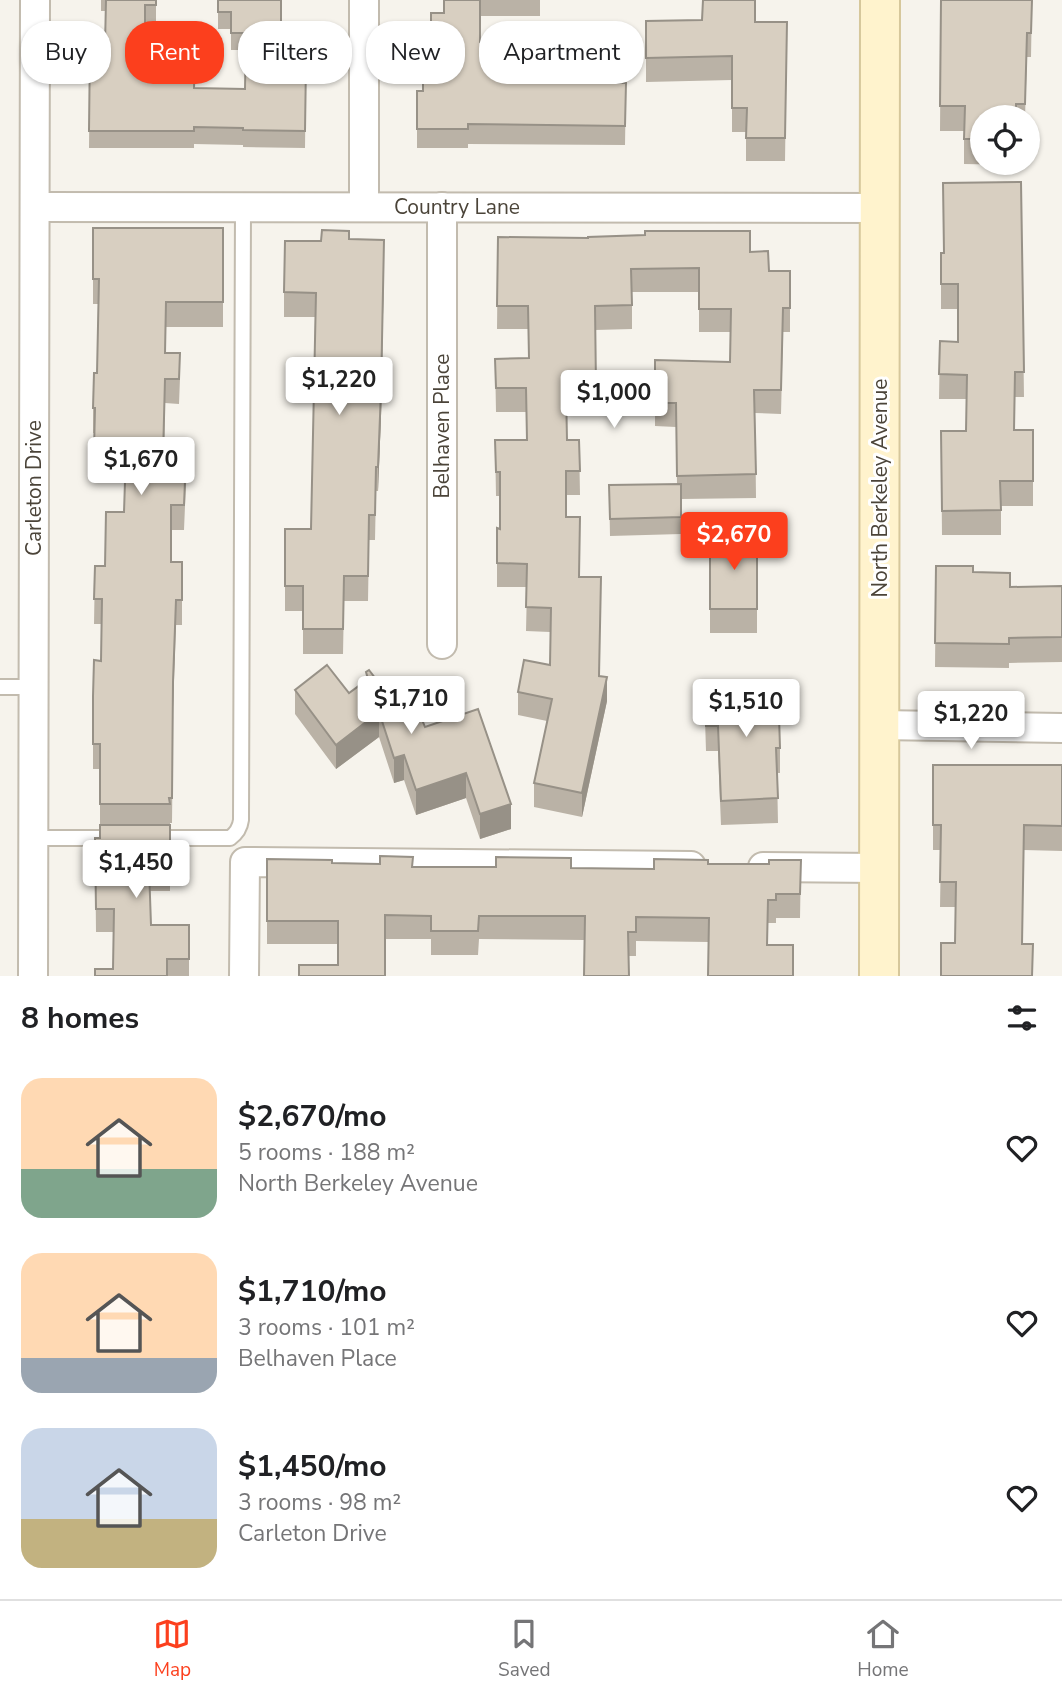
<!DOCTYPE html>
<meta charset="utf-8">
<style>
body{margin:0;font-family:"Nunito Sans",sans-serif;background:#f6f6f6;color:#202124;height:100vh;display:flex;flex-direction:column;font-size:26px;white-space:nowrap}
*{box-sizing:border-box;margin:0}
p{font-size:23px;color:#757577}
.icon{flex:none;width:38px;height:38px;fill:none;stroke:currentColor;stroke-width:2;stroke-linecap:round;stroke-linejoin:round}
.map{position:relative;height:976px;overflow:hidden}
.drawer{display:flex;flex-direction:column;background:#fff;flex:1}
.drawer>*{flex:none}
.banner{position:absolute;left:21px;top:21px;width:700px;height:63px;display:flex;gap:14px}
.tools{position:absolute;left:970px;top:105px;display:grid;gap:14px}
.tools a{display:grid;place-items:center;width:70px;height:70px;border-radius:50%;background:#fff;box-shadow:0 2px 5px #0004;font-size:35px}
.price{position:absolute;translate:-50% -60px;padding:0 16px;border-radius:7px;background:#fff;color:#222;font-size:23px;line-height:46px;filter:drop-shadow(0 2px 4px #0008)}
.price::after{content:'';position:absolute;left:50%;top:42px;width:21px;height:16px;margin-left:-10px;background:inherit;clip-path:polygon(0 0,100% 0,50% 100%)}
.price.current{background:#fc3f1d;color:#fff}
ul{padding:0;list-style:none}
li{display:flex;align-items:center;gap:21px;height:175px;padding:0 21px}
li span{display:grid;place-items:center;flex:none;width:196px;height:140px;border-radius:21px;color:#555}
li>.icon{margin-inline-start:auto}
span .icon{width:84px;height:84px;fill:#fffc;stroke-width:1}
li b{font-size:30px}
h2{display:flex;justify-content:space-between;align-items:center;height:84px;padding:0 21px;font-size:30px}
.chip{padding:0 24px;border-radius:28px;background:#fff;box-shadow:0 2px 5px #0004;font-size:24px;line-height:63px}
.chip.current{background:#fc3f1d;color:#fff}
.tabs{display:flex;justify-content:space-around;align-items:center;height:98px;border-top:2px solid #e0e0e0;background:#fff;font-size:19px;color:#757577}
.tabs a{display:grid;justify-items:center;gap:4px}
.tabs .current{color:#fc3f1d}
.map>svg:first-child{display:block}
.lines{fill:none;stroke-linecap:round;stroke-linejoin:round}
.lane-casing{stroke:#c2bbae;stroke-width:18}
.street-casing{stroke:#c2bbae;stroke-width:32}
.secondary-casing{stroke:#d6c79b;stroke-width:42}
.lane{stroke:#fff;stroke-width:14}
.street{stroke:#fff;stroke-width:28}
.secondary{stroke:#fff3cd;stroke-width:38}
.wall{fill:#bab2a6}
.shaded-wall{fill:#979187}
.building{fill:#d8cfc1;stroke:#979187;stroke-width:2}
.labels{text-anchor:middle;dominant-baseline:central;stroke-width:6;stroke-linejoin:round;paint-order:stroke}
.street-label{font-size:21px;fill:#4b4439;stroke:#fff}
</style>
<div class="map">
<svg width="1062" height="976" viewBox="0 0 1062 976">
<rect width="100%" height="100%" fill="#f6f3ec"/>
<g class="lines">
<defs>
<g id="lane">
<path d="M0,687H34"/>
<path d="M33,838H113"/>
<path d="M150,838H230C237,833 240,828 241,820L243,207"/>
</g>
<g id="street">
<path d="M35,207L880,208"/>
<path d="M364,207V0"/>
<path d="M442,207V644"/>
<path d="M880,725L1062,728"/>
<path d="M763,867L879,868"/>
<path d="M33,976L35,0"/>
<path d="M244,976L245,862L691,866"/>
</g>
<path id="secondary" d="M879,976L880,0"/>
</defs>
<use href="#lane" class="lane-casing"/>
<use href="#street" class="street-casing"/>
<use href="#secondary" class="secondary-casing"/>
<use href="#lane" class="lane"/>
<use href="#street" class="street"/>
<use href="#secondary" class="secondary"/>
</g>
<g class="wall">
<path d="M101,0H156V22H145V62L195,88L245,89V50H231V29H218V0H282L281,62L306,63L305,148L243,147V145L194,144V148H89L90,45H105L106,11H101Z"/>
<path d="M444,0H540V16H480V42L537,71L560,82L626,83L625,145L468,144V148H417V91H423L431,44L444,13Z"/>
<path d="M941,0H1032L1031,57H1027L1025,117H982V163H1015V165L964,164V131H940Z"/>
<path d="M646,21L787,22L785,161H746V132H732V80L646,82Z"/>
<path d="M1021,182L1024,397H1015V430H1033V506H1001V535H942L941,431H966V399H939L940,341L958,342V309H941V253H944Z"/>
<path d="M93,228H223V327H166V353L180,378L179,404L165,403L164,457L186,482L184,530H171V562L182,587V625H176L173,707L172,823H170V891H150L151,925H189V976H95L113,969L114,932H96L95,838H100V769H93V696L101,661V624H94L95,566H105L124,512L125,476L94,475V433H93V408L97,373L98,304H93Z"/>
<path d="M498,237L750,252L769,271H790V332H783L781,414L755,413L756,498L681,499V534L610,536L609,485L677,484L676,427L655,426V360L730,362L731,332H699V292H632V329L595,330L596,411H566L567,440H579L580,495H566V517L600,676L607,701L582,817L534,807V783L547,721L518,715V692L550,665V632L526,631L527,587H497V528L500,529V496H496L495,440H527L526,412H496L495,359L529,358L528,329H497Z"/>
<path d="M349,239L384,265L381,416L378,491H376L375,540H369L368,601H344L343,654H303V611H285V529H311L315,317H284V292L321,241Z"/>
<path d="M757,532V633H710V541H727Z"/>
<path d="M936,566L973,572L1010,587L1062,586V662L1009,663V668L935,667Z"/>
<path d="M366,672L405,717L425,727L478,709L511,829L480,839L466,798L416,815L404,780L394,783L379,737L336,769L295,714V690L349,693L366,680Z"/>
<path d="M704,687L780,748V773H777L778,823L721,825L718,751H706Z"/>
<path d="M933,765H1062V851L1024,850L1022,944H1033V976H941L955,943L956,907H940L941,850H933Z"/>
<path d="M267,859L332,863L413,867L654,869L708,864H769L801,860L800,918H776V923H768L767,945L793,976L709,942L636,941V956H628L585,940L479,939L478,955H431V939H385L338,944H267Z"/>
</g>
<g class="shaded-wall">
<path d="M384,265L381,416L378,491V467Z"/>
<path d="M176,600L173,707L172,823L173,682Z"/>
<path d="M607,677V701L582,817V793Z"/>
<path d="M379,712V737L336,769V745Z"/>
<path d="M404,755V780L394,783V758Z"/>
<path d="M466,773V798L416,815V790Z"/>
<path d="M511,804V829L480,839V814Z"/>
</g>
<g class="building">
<path d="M106,0H156V5H145V62H195L194,88L245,89L246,33H231V12H218V0H281V62L306,63L305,131L243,130V128L194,127V131H89L90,45H105Z"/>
<path d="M444,0H480V42L537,43V71H560V82L626,83L625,126L468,124V129H417V91H423V44H431V13H444Z"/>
<path d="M703,0H755V22H787L785,138H746L747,108H732V56L646,58V21L702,20Z"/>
<path d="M941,0H1032L1031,33H1027L1025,104H1016V117H982V139H964L965,106H940Z"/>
<path d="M1021,182L1024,372H1015L1014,430H1033V481H1000L1001,510L942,511L941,431H966L967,375L939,374L940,341L958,342V284H941V253H944L943,183Z"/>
<path d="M93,228H223V302H166L165,353H180L179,379H165L163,457H186L184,505H171V562H182V600H176L173,682L172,798H169L170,804H100V744H93V696L94,660L101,661L102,599H94L95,566H105L106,512H124L126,451L94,450L95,408H93L94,373H97L99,279H93Z"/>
<path d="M322,230L349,231V239L384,240L381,391L378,467H376L375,515H369L368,576H344L343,629H303V586H285V529H311L316,293L284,292L285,241H321Z"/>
<path d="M645,231H750V252L768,251L769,271H790V308H783L781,390H754L756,474L677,476L676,403H655V360L730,362L731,309H699V268L631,269L632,305L595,306L596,387L566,388L567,440H579L580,471H566V517H580L579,577H601L599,676L607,677L582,793L534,783L552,699L518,692L524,660L550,665L551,608L526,607L527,564L497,563V528L500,529V472H496L495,440H527L526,388H496L495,359L529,358L528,306H497L498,237L588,238V237L645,235Z"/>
<path d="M681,484V517L610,519L609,485Z"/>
<path d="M727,532H757V609H710V541H727Z"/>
<path d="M936,566H973V572L1010,573V587L1062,586V637L1009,638V644L935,643Z"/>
<path d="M327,665L349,693L368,679L366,672L369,670L405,717L419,712L425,727L478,709L511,804L480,814L466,773L416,790L404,755L394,758L379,712L336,745L295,690Z"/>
<path d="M778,684L780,748H776L778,798L721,801L718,726H706L704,687Z"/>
<path d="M933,765H1062V826L1024,825L1022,944H1033L1032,976H941V943H955L956,882H940L941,825H933Z"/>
<path d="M100,825H170V868H149L151,925H189V959H167V976H95V969H113L114,909H96L95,838H100Z"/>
<path d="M380,856L413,857L412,867H496V857L571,858V868L654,869V859L708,860V864H769V860H801L800,894H776V900H768L767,945H793V976H708L709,918L636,917V932H628L629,976H584L585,916H479L478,931H431V916L385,915V976H299V965H338V921H267V859L332,860V863L380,864Z"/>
</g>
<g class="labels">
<g class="street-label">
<text x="457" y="207">Country Lane</text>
<text transform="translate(442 426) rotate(-90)">Belhaven Place</text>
<text transform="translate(34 488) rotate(-90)">Carleton Drive</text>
<text transform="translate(880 488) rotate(-90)">North Berkeley Avenue</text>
</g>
</g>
</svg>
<div class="tools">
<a><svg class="icon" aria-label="locate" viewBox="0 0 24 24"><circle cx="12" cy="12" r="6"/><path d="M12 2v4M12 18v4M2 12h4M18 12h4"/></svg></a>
</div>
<b class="price" style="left:339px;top:417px">$1,220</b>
<b class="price" style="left:614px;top:430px">$1,000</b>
<b class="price" style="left:141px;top:497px">$1,670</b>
<b class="price current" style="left:734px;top:572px">$2,670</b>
<b class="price" style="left:411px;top:736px">$1,710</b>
<b class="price" style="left:746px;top:739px">$1,510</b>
<b class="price" style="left:971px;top:751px">$1,220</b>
<b class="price" style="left:136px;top:900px">$1,450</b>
<div class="banner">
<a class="chip">Buy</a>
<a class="chip current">Rent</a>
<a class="chip">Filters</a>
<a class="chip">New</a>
<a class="chip">Apartment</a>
</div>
</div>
<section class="drawer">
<h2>8 homes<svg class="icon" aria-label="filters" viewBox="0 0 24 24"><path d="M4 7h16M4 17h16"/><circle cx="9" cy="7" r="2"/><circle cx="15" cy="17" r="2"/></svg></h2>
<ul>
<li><span style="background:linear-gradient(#ffd9b3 65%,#7fa58c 0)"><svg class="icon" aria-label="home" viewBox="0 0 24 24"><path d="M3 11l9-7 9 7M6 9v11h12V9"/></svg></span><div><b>$2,670/mo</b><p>5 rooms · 188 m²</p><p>North Berkeley Avenue</p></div><svg class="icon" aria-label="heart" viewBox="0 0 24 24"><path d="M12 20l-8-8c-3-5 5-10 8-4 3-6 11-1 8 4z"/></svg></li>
<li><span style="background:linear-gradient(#ffd9b3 75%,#9aa5b1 0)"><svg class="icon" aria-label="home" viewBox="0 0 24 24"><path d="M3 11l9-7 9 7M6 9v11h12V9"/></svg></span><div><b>$1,710/mo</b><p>3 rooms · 101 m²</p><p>Belhaven Place</p></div><svg class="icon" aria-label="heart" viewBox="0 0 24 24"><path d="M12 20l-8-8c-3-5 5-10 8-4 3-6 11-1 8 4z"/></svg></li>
<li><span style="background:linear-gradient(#c9d6e8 65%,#c2b280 0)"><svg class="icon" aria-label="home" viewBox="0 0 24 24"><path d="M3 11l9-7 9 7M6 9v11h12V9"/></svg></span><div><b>$1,450/mo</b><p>3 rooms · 98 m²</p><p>Carleton Drive</p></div><svg class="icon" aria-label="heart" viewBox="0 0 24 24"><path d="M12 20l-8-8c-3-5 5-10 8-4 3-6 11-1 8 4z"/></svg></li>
</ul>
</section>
<nav class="tabs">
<a class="current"><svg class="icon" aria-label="map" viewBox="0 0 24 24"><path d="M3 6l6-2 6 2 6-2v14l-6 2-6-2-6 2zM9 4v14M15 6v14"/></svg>Map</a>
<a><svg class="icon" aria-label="saved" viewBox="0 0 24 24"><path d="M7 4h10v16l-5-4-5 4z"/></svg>Saved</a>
<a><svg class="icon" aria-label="home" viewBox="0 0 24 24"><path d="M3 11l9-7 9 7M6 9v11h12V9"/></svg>Home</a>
</nav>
